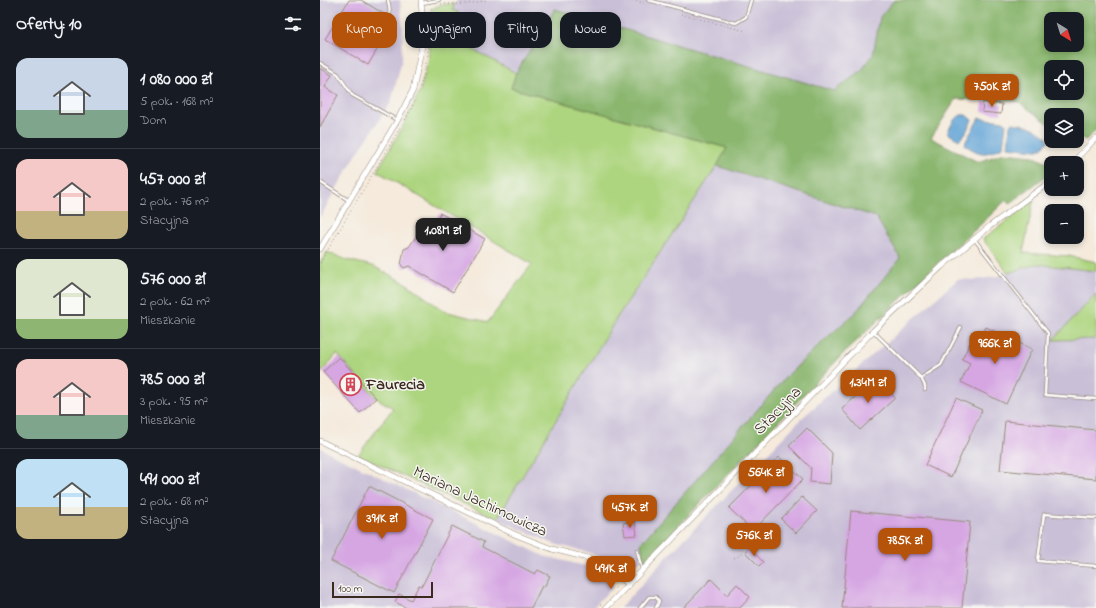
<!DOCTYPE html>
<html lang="pl">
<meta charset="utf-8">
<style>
body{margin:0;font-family:"Indie Flower",sans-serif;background:#20242c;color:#f1f3f6;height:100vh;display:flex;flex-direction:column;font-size:15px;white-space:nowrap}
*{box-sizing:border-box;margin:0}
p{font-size:13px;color:#9ea1a6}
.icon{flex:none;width:22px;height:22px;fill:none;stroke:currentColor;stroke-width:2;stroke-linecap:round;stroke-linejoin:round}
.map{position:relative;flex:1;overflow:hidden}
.side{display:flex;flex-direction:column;background:#171b24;width:320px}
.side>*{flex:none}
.guide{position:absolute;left:12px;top:12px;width:380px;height:36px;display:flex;gap:8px}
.needle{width:26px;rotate:142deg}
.fabs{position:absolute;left:724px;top:12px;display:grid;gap:8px}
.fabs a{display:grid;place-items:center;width:40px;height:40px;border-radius:8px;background:#171b24;box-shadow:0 2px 6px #0003;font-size:20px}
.scale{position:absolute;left:12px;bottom:10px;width:101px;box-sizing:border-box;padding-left:4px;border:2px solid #3b2a1e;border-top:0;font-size:11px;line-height:14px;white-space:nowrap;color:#3b2a1e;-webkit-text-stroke:3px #f6f6f2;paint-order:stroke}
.price{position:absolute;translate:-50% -34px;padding:0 9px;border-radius:8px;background:#b45309;color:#fff;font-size:13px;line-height:26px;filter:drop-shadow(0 1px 2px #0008)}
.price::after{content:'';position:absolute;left:50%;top:24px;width:12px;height:9px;margin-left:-6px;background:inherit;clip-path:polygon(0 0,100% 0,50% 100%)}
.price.current{background:#222;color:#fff}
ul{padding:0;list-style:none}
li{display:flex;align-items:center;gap:12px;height:100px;padding:0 16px}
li+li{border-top:1px solid #363941}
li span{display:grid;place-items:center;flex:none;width:112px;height:80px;border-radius:12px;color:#555}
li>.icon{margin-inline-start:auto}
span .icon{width:48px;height:48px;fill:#fffc;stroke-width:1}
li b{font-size:17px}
h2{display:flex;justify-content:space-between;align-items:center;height:48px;padding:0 16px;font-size:17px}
.chip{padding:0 14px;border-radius:12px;background:#171b24;box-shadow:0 2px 6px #0003;font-size:14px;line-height:36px}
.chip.current{background:#b45309;color:#fff}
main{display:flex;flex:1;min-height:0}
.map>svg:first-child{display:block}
.industrial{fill:#c9bfd7}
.green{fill:#add57f;stroke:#74804e}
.forest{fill:#8ab66e;stroke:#627046;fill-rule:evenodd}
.water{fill:#61a3d5;stroke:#4e667a}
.building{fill:#d6a6e3}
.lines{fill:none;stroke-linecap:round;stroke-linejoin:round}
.lane-casing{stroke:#988a7c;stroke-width:4}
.street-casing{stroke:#988a7c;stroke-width:6}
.path{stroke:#988a7c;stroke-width:1;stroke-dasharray:1 3;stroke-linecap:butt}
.lane{stroke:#fff;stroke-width:2.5}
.street{stroke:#fff;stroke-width:5}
.labels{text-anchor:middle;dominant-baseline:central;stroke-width:3;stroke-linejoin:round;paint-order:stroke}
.poi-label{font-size:16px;font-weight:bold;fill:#3b2a1e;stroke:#f6f6f2;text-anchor:start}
.street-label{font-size:16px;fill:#3b2a1e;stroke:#f6f6f2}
</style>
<main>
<section class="side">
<h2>Oferty: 10<svg class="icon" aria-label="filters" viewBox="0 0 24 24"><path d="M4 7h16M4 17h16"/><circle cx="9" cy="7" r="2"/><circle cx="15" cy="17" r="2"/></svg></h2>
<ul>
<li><span style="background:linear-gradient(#c9d6e8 65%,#7fa58c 0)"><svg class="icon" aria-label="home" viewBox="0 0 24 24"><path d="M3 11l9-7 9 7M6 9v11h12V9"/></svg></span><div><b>1 080 000 zł</b><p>5 pok. · 168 m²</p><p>Dom</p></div></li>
<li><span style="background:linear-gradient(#f6c9c9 65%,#c2b280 0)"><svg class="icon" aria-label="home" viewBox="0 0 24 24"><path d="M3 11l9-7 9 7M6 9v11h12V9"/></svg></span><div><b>457 000 zł</b><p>2 pok. · 76 m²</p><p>Stacyjna</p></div></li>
<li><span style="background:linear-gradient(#dfe7d0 75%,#8fb573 0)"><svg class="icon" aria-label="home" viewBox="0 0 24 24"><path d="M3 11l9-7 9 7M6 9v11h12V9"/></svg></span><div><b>576 000 zł</b><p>2 pok. · 62 m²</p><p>Mieszkanie</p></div></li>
<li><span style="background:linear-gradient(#f6c9c9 70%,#7fa58c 0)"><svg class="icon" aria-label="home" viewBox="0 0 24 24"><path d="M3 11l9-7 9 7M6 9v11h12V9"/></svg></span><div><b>785 000 zł</b><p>3 pok. · 95 m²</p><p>Mieszkanie</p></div></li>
<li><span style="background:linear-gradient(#bfe0f5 60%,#c2b280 0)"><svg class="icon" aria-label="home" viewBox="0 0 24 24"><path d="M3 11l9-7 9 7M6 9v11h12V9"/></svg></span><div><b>491 000 zł</b><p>2 pok. · 68 m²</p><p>Stacyjna</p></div></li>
</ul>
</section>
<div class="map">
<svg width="776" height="608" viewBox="0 0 776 608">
<rect width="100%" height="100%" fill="#f6f6f2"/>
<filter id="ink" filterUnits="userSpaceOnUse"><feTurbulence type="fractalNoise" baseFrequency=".025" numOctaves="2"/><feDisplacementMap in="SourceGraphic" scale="8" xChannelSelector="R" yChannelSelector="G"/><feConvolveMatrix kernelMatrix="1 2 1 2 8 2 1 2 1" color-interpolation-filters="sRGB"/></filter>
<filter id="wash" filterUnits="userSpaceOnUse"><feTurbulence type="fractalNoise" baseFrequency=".012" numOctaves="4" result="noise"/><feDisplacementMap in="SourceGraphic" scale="16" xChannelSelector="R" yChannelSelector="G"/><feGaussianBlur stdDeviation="0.9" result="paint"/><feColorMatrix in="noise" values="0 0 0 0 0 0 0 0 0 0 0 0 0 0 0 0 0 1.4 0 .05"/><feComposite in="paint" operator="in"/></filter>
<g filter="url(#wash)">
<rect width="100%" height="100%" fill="#f5eadb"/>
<g class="industrial">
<path d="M0,0H80L83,29L82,60L71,102L35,157L0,217Z"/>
<path d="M137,0H574L560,17L553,55L541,71L514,91L235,9L196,73L130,37L138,12L132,10Z"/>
<path d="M397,166L556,217L581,258L535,313L499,345L321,543L323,559L320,561L313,565L297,564L267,552L234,544L177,519L298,316Z"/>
<path d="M716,264L776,271V294L733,340L776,339V608H300L345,559L481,419L638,279L655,280L679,276Z"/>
<path d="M0,448L224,556L274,568L294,586L272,608H0Z"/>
</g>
<g class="green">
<path d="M134,4L133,10L138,12L130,37L196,73L191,88L407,148L397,166L298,316L177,519L38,455L73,408L56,398L17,354L0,374V263L7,252L27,260L53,266L87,284L124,311L168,322L212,264L57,171L83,126L100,91L108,62L111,33L110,12C114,4 127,4 134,4Z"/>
<path d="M714,198L703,253L749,256L776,262V271L716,264L688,273L663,239L696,214L695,212Z"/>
<path d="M776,294V339L733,340Z"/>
</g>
<path class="forest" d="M574,0H776V130L766,140L757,136V115H731V125L697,101L636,99L611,138L658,162L684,153L713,156L731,165V172L689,204L686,200L657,228L618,263L522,355L325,561L323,559L321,543L464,379L499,345L535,313L580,258L556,217L397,166L407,148L191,88L196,73L235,9L514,91L541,71L553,55L560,17ZM731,19H757V45H731ZM731,67H757V93H731Z"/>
<g class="water">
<path d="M641,115H646L652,120L645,134L639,140L629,134L628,131L634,120Z"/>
<path d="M659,118L683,121L686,123L683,147C665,155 662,156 645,145L646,141Z"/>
<path d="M693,123C707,125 719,128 728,139V142L719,150H716L688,147L690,125Z"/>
</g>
<g id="blocks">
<g class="building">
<path d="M29,0H41L64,14L47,41L58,48L48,65L5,39Z"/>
<path d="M0,68L12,75L5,87L18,95L0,127Z"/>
<path d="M663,102L682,104L681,114L662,112Z"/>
<path d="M120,213L165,239L133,292L89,266L84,268L81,265L84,249L89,247L97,235L105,239Z"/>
<path d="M666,327L712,349L686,404L641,382L650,363L642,359L650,343L657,346Z"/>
<path d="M19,357L56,398L40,413L3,372Z"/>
<path d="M557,377L575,398L540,430L522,409Z"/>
<path d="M636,398L662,410L631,477L605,465Z"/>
<path d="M685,421L776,430V479L680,470Z"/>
<path d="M487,428L512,453L510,484L490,482L491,468L469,446Z"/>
<path d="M459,457L483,479L433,531L409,508Z"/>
<path d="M49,486L113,519L74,593L11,561Z"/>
<path d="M482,497L497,511L476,533L461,519Z"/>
<path d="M531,511L650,522L642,608H522Z"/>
<path d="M315,521L317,535L305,536L303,523Z"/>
<path d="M132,526L164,542L162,547L215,574L218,570L230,576L224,587L222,586L211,608H87L75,602L79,594L91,600L99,585L102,586Z"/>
<path d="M429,547L443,562L439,566L425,552Z"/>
<path d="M391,579L407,595L417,584L430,597L420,608H363Z"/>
</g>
</g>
</g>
<g filter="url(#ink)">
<use href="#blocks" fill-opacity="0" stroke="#988a7c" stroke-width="1"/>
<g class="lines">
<defs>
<g id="lane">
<path d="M328,0L416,23L426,17L431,0"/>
<path d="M102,3L119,0"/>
<path d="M57,44C66,27 73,20 68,0"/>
<path d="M0,63L18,74L32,95L77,120"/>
<path d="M0,182L28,200"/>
<path d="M655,240L728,333L725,395L776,399"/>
<path d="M553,331L601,378L621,365L641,327"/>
<path d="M601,378L605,386V390"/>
<path d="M776,518L724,514L718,561L776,566"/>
<path d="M317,550L322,570"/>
<path d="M320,608L329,597H336L339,601L336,608"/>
</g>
<g id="street">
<path d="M752,163L776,138"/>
<path d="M0,249L77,121L93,90L102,46L103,26L101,0"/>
<path d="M0,441L194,534L232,549L272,559L294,571L309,585"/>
<path d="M286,608L553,331L621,267L670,226L731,181"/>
</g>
</defs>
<use href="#lane" class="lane-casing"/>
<use href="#street" class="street-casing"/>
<g class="path">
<path d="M312,0L324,3"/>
<path d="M121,4H147L168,0"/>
<path d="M361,14L425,31"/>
<path d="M100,87C108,62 111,37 109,11L114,6"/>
<path d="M85,120L95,101"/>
<path d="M0,263L81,126"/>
<path d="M414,558L421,555V544"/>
<path d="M294,580L296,586L294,590"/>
<path d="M277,608L281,604"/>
</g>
<use href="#lane" class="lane"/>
<use href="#street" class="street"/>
</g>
</g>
<defs>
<symbol id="building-ring" viewBox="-11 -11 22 22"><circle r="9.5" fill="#f6f6f2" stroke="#d1495b" stroke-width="1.5"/><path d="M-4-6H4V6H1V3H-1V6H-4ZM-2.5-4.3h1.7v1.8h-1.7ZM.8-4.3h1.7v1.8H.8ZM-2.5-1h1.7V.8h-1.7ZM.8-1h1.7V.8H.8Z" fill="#d1495b"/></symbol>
</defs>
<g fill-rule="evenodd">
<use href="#building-ring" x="18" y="372" width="25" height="25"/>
</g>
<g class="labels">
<g class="poi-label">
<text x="46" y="385">Faurecia</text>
</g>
<g class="street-label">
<text transform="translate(458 411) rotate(-46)">Stacyjna</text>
<text transform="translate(160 502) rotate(25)">Mariana Jachimowicza</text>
</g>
</g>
</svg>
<div class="fabs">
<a><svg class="needle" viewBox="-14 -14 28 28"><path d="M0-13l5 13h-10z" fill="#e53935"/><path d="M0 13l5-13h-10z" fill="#9ea1a6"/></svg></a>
<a><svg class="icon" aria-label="locate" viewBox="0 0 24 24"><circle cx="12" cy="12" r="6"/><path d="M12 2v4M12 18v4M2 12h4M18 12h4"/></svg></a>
<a><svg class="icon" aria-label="layers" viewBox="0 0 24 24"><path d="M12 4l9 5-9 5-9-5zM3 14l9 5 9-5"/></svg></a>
<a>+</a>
<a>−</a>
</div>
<div class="scale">100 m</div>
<b class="price" style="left:672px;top:108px">750K zł</b>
<b class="price current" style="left:123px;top:252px">1.08M zł</b>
<b class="price" style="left:675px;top:365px">966K zł</b>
<b class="price" style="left:548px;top:404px">1.34M zł</b>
<b class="price" style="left:446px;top:494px">564K zł</b>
<b class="price" style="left:310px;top:529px">457K zł</b>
<b class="price" style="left:62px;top:540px">391K zł</b>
<b class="price" style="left:434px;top:557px">576K zł</b>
<b class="price" style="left:585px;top:562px">785K zł</b>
<b class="price" style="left:291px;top:590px">491K zł</b>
<div class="guide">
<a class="chip current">Kupno</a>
<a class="chip">Wynajem</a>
<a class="chip">Filtry</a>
<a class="chip">Nowe</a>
</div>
</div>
</main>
